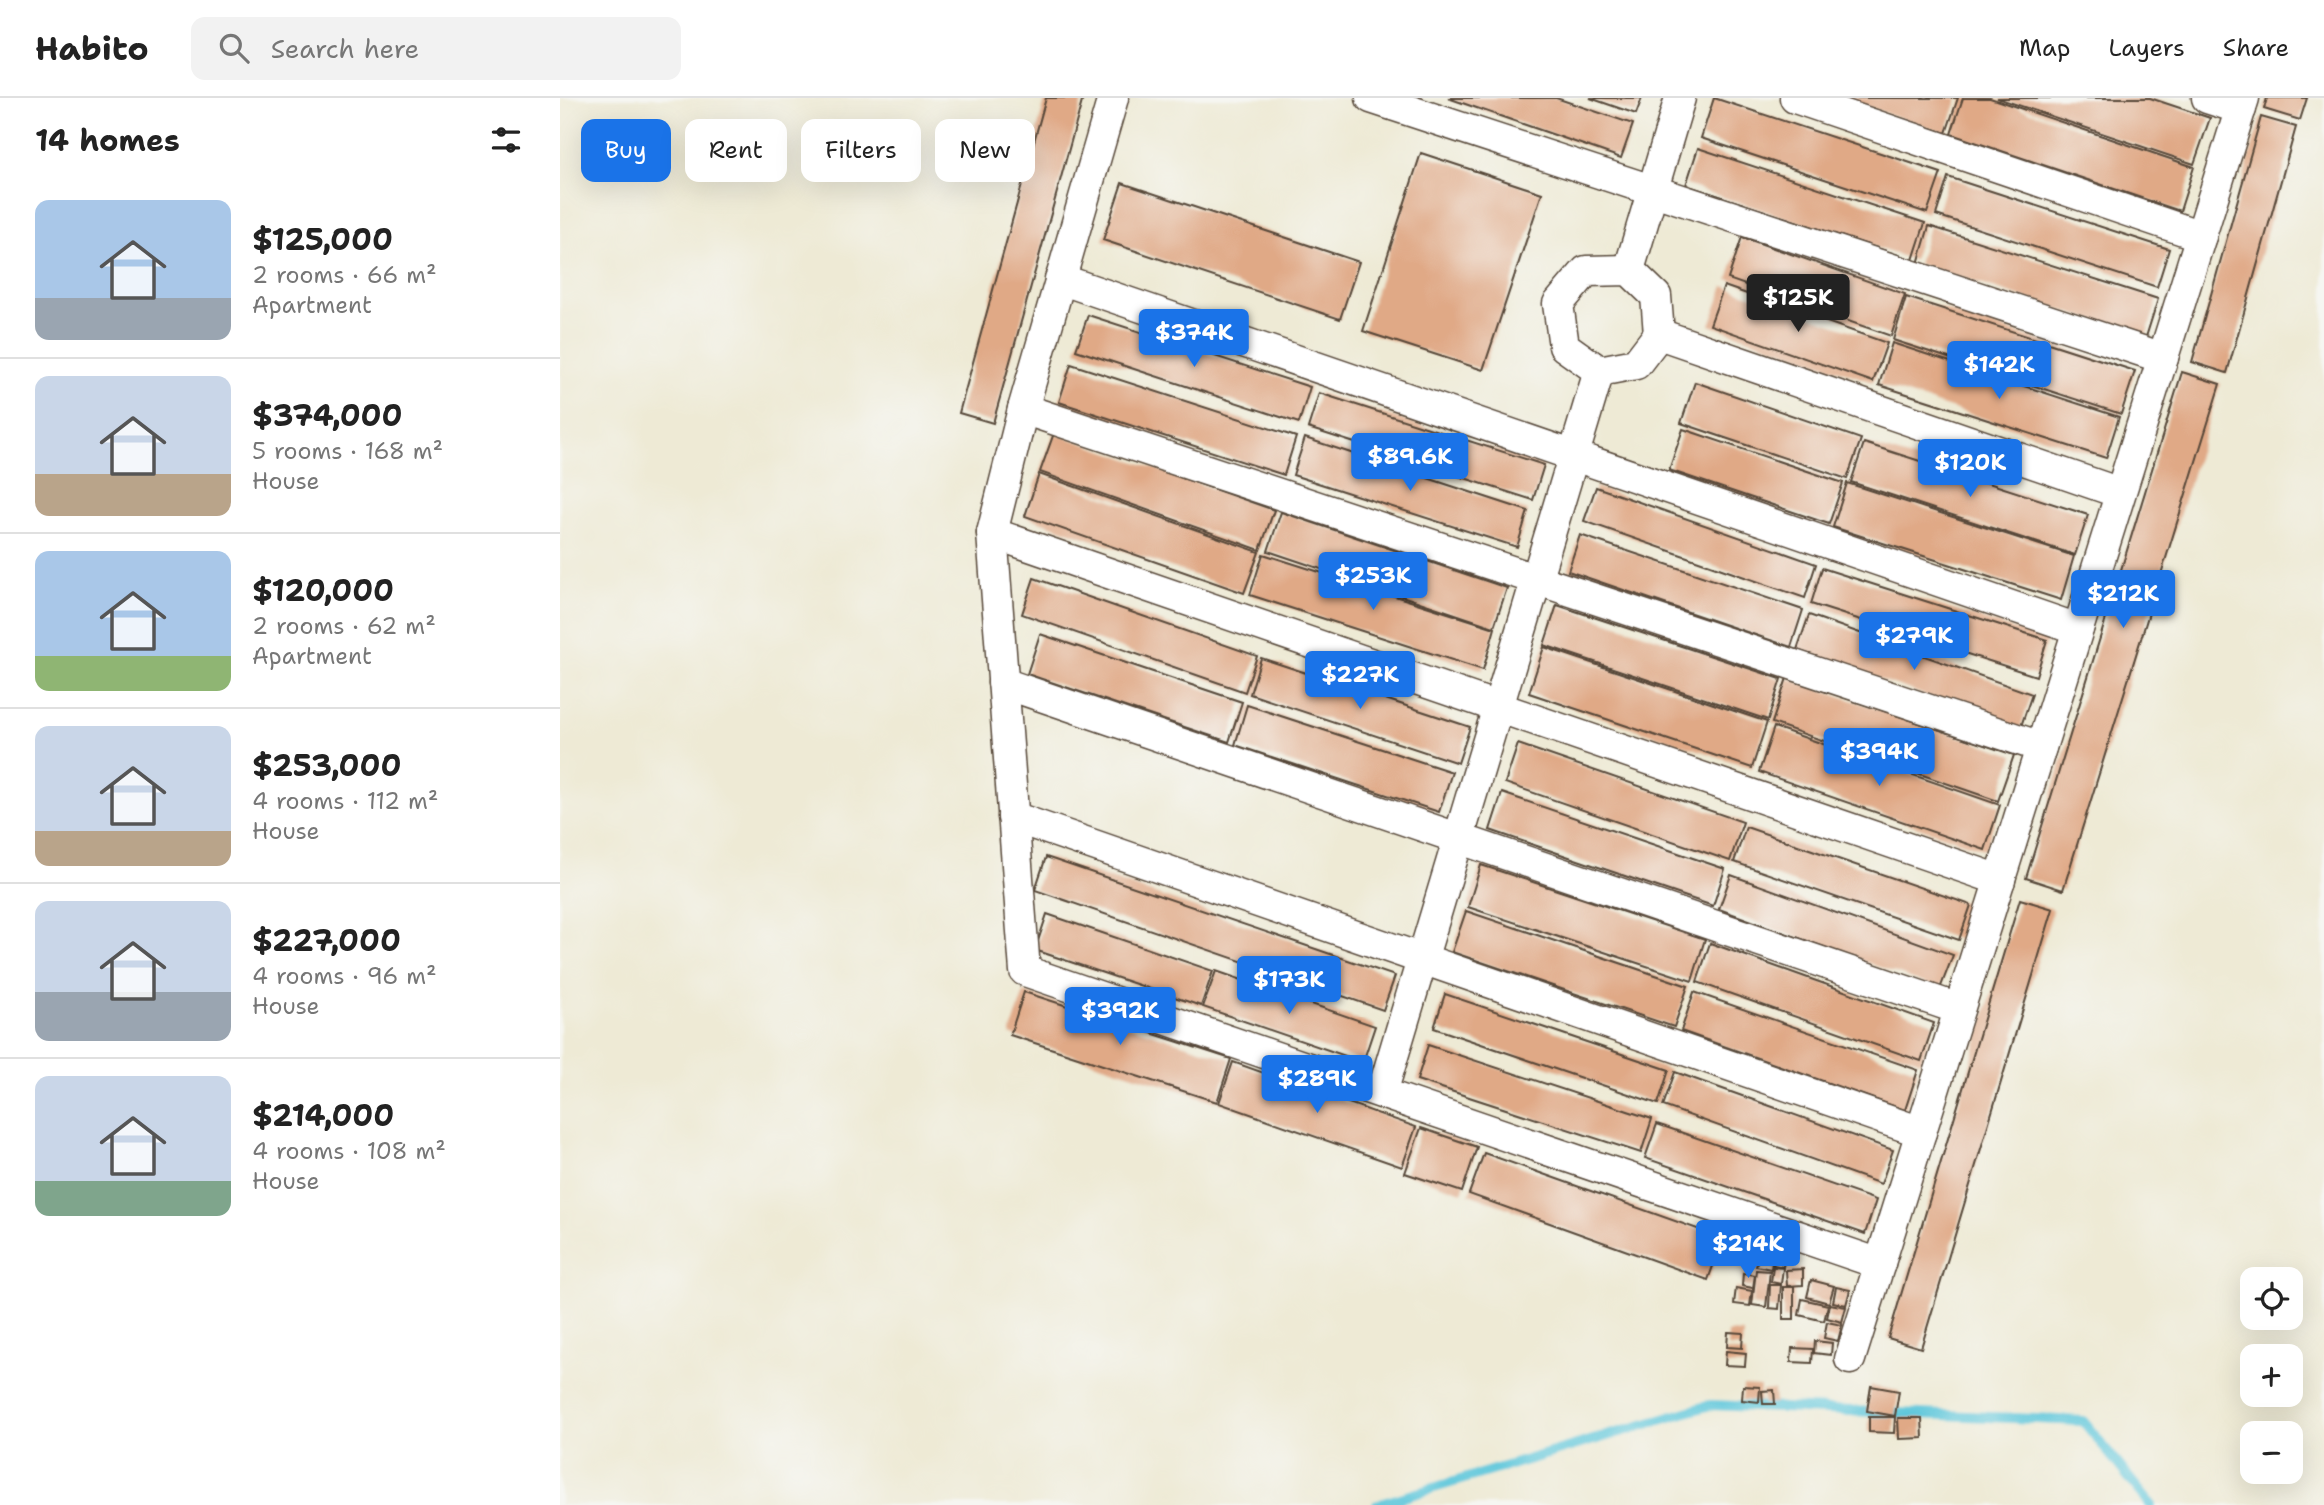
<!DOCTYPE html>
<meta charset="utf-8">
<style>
body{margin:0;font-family:"Shantell Sans",sans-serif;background:#f2f2f2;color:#222;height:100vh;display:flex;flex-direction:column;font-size:26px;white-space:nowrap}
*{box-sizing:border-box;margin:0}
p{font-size:23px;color:#767676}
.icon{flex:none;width:38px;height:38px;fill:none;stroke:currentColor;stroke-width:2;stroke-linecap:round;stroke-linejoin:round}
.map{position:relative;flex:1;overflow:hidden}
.side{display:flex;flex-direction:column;background:#fff;width:560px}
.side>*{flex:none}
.guide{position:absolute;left:21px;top:21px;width:665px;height:63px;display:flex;gap:14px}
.controls{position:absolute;left:1680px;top:1169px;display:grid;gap:14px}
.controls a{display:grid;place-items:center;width:63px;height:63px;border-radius:14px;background:#fff;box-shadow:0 7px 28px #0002;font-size:35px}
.price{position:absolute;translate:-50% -60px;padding:0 16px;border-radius:7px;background:#1a73e8;color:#fff;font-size:23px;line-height:46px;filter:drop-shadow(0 2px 4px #0008)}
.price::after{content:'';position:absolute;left:50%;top:42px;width:21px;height:16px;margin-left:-10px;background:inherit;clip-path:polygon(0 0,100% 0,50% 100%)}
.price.active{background:#222;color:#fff}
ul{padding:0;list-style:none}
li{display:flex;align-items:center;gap:21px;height:175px;padding:0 35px}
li+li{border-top:2px solid #e0e0e0}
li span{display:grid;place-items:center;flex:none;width:196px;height:140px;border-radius:14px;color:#555}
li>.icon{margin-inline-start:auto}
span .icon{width:84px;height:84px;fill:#fffc;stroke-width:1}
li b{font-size:30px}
h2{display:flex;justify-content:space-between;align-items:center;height:84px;padding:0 35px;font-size:30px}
.pill{padding:0 24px;border-radius:14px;background:#fff;box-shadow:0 7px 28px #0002;font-size:24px;line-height:63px}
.pill.active{background:#1a73e8;color:#fff}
header{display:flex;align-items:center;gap:42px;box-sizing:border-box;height:98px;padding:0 35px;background:#fff;border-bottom:2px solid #e0e0e0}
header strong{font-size:33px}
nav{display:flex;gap:38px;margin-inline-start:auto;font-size:24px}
.search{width:490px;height:63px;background:#f2f2f2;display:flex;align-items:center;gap:18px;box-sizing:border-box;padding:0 24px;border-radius:14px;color:#767676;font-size:26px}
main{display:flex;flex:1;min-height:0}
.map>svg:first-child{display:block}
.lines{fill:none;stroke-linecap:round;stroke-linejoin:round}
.stream{stroke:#5fc7db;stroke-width:10}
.building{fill:#e0a986}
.minor-casing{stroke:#564739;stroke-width:33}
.minor{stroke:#fff;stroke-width:30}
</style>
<header>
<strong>Habito</strong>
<div class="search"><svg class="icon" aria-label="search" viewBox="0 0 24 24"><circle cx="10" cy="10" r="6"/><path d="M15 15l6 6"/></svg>Search here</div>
<nav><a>Map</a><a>Layers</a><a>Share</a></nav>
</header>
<main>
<section class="side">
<h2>14 homes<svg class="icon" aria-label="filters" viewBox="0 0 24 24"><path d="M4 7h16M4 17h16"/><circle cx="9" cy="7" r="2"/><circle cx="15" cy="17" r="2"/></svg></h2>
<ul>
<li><span style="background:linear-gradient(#a9c7e8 70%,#9aa5b1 0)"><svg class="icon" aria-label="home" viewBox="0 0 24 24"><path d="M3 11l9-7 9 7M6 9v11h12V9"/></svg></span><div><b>$125,000</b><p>2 rooms · 66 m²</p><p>Apartment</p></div></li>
<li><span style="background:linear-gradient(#c9d6e8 70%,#b9a48a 0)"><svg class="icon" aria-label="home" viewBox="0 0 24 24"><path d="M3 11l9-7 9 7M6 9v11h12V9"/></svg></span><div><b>$374,000</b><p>5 rooms · 168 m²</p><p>House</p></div></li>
<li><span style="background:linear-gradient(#a9c7e8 75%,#8fb573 0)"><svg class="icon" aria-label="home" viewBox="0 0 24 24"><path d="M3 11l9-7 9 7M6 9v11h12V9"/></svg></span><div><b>$120,000</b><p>2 rooms · 62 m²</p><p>Apartment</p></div></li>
<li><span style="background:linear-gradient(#c9d6e8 75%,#b9a48a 0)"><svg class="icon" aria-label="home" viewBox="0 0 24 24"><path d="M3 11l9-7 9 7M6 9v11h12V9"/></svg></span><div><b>$253,000</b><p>4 rooms · 112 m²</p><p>House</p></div></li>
<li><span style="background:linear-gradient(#c9d6e8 65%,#9aa5b1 0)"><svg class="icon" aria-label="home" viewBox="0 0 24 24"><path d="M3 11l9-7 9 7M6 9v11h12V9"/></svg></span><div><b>$227,000</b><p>4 rooms · 96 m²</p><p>House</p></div></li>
<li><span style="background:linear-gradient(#c9d6e8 75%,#7fa58c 0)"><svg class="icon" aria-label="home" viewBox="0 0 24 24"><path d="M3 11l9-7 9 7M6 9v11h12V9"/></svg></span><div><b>$214,000</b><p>4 rooms · 108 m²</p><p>House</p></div></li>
</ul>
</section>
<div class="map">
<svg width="1764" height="1407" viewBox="0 0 1764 1407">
<rect width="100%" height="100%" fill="#f6f6f2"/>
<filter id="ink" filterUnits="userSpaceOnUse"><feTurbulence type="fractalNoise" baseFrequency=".0143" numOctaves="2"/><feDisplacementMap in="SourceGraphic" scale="14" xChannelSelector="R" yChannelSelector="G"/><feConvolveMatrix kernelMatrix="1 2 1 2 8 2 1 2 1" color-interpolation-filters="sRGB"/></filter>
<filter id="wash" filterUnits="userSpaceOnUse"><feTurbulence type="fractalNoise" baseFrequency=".00686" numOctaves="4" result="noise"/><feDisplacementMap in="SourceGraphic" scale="28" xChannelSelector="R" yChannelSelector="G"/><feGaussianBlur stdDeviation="1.57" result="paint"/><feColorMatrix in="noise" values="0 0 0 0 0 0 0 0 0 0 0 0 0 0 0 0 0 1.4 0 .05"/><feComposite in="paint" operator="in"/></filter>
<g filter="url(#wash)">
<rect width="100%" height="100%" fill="#eeead5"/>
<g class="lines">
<path class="stream" d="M817,1407L1150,1307L1523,1323L1591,1407"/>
</g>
<g id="blocks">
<g class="building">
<path d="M486,0H523L433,325L399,315Z"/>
<path d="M888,0H996L1073,26L1061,60Z"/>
<path d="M1030,0H1082L1076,16Z"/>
<path d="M1154,0L1381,75L1367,115L1141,40Z"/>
<path d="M1280,0H1398L1386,35Z"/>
<path d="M1403,0H1430L1634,69L1620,113L1391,36Z"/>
<path d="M1437,0H1590L1650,20L1634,66Z"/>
<path d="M1707,0H1747L1740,22L1704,11Z"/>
<path d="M1701,19L1736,29L1667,275L1632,264Z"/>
<path d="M1138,50L1365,125L1353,162L1126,87Z"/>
<path d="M861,55L982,95L923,272L803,233Z"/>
<path d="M1388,79L1609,151L1597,189L1376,117Z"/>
<path d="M562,85L799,164L780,221L543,142Z"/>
<path d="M1369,128L1598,201L1586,239L1358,166Z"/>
<path d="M1182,139L1345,196L1331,238L1168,181Z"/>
<path d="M1164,188L1327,245L1313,284L1150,227Z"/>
<path d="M1346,199L1575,273L1561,316L1333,242Z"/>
<path d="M528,217L750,289L739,325L516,252Z"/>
<path d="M1332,245L1559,319L1546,360L1319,287Z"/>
<path d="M511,266L736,339L724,377L499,304Z"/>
<path d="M1622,274L1660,286L1503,792L1466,780Z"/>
<path d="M1135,284L1301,341L1287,381L1121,325Z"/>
<path d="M759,295L984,367L973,402L748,330Z"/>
<path d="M1123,331L1283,385L1269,426L1109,372Z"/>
<path d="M494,335L714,412L700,452L480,374Z"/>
<path d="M745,340L968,413L957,449L733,377Z"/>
<path d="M1304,345L1528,417L1515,457L1291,384Z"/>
<path d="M479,376L699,454L684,495L465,418Z"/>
<path d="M1287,385L1514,458L1501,502L1273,429Z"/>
<path d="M1036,389L1256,466L1245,500L1024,423Z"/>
<path d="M721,414L947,490L934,529L708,453Z"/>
<path d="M1020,437L1243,512L1231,549L1008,473Z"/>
<path d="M703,456L935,530L923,572L690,497Z"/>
<path d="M1262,470L1487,542L1476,578L1251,506Z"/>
<path d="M474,480L697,558L685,594L462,516Z"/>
<path d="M997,507L1221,581L1208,622L984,547Z"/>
<path d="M1249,517L1472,596L1460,631L1237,552Z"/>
<path d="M480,536L682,604L669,644L467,576Z"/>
<path d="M984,549L1207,624L1192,670L969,595Z"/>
<path d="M701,560L910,629L898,665L690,596Z"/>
<path d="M1227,580L1454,657L1438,703L1212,625Z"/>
<path d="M687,607L892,674L879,714L675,647Z"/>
<path d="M1214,629L1440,707L1425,752L1199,674Z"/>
<path d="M958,646L1183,724L1170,763L945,685Z"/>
<path d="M942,695L1165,771L1153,808L930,732Z"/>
<path d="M1186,729L1411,807L1399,842L1174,764Z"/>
<path d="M486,759L835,878L823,912L475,792Z"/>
<path d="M921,767L1145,841L1132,883L908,809Z"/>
<path d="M1171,777L1393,857L1380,891L1159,811Z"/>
<path d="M1460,801L1493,811L1361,1250L1328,1240Z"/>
<path d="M906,813L1128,888L1114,929L892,854Z"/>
<path d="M487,816L653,873L641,908L475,852Z"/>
<path d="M1150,845L1374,925L1361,963L1137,884Z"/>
<path d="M656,873L815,928L803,964L643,909Z"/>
<path d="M464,894L671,961L657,1004L450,937Z"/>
<path d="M1134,894L1358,972L1345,1012L1121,933Z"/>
<path d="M885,896L1109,972L1098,1006L874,930Z"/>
<path d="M868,947L1092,1021L1081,1055L857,982Z"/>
<path d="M673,964L856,1029L842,1069L659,1005Z"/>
<path d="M1115,974L1333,1052L1321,1086L1103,1008Z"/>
<path d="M1097,1026L1316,1102L1305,1136L1085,1060Z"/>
<path d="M861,1030L917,1049L902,1094L845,1075Z"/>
<path d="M924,1055L1163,1140L1148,1182L909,1096Z"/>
<path d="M1199,1155L1213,1157L1211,1171L1196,1168Z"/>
<path d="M1216,1157L1225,1159L1223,1169L1213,1167Z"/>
<path d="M1213,1169L1223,1170L1221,1186L1211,1184Z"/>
<path d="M1243,1171V1187L1227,1188L1226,1172Z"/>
<path d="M1196,1172L1210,1173L1206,1209L1192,1207Z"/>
<path d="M1183,1175L1195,1177L1193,1190L1182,1188Z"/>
<path d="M1251,1182L1274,1188L1269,1205L1247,1199Z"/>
<path d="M1210,1187H1221L1219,1211L1209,1210Z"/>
<rect x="1223" y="1189" width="11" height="32"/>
<path d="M1276,1189L1290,1192L1286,1207L1273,1204Z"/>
<path d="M1176,1190L1192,1193L1190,1208L1174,1206Z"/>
<path d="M1242,1201L1268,1207L1264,1223L1239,1217Z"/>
<path d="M1270,1206L1286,1209L1282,1224L1267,1220Z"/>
<path d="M1267,1224L1282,1227L1278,1243L1264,1240Z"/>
<path d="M1168,1234L1183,1235L1182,1250L1167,1249Z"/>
<path d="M1255,1243L1272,1245L1271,1257L1254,1255Z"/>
<path d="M1232,1250L1253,1251L1252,1265L1231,1264Z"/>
<path d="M1166,1253L1186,1255L1185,1268L1165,1267Z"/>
<path d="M1183,1288L1200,1289L1199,1304L1182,1302Z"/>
<path d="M1311,1288L1339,1293L1335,1318L1307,1313Z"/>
<path d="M1214,1292L1215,1306H1203L1202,1293Z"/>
<path d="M1309,1319H1335L1334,1335L1309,1334Z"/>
<path d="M1338,1320H1362L1363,1340L1339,1341Z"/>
</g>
</g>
</g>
<g filter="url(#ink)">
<use href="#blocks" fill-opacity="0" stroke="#564739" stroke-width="2"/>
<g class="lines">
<defs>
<g id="minor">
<path d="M553,0L463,311L432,435L465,873L1320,1166"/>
<path d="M811,0L1603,260"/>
<path d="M1235,0L1641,138"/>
<path d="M1647,0L1681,11"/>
<path d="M1069,172L1096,198L1099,236L1076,266L1039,273L1004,248L998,206L1026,173Z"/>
<path d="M1069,172L1120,0"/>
<path d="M500,181L1518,531"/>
<path d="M1099,236L1560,395"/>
<path d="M463,311L1481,649"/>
<path d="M432,435L1440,782"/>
<path d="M443,585L1399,911"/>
<path d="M453,719L1361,1034"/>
<path d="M822,995L1039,273"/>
<path d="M1290,1261L1684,0"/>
</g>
</defs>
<use href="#minor" class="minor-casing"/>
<use href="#minor" class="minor"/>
</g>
</g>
</svg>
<div class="controls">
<a><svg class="icon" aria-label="locate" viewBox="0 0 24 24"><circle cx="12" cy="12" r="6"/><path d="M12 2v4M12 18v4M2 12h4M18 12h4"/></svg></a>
<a>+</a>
<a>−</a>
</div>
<b class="price active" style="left:1238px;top:236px">$125K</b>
<b class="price" style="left:634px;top:271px">$374K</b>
<b class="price" style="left:1439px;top:303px">$142K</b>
<b class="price" style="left:850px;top:395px">$89.6K</b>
<b class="price" style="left:1410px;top:401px">$120K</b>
<b class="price" style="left:813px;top:514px">$253K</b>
<b class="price" style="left:1563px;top:532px">$212K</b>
<b class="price" style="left:1354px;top:574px">$279K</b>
<b class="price" style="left:800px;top:613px">$227K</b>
<b class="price" style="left:1319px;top:690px">$394K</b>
<b class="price" style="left:729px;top:918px">$173K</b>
<b class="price" style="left:560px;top:949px">$392K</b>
<b class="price" style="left:757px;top:1017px">$289K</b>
<b class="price" style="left:1188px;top:1182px">$214K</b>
<div class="guide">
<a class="pill active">Buy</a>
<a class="pill">Rent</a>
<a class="pill">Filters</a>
<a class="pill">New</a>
</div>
</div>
</main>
